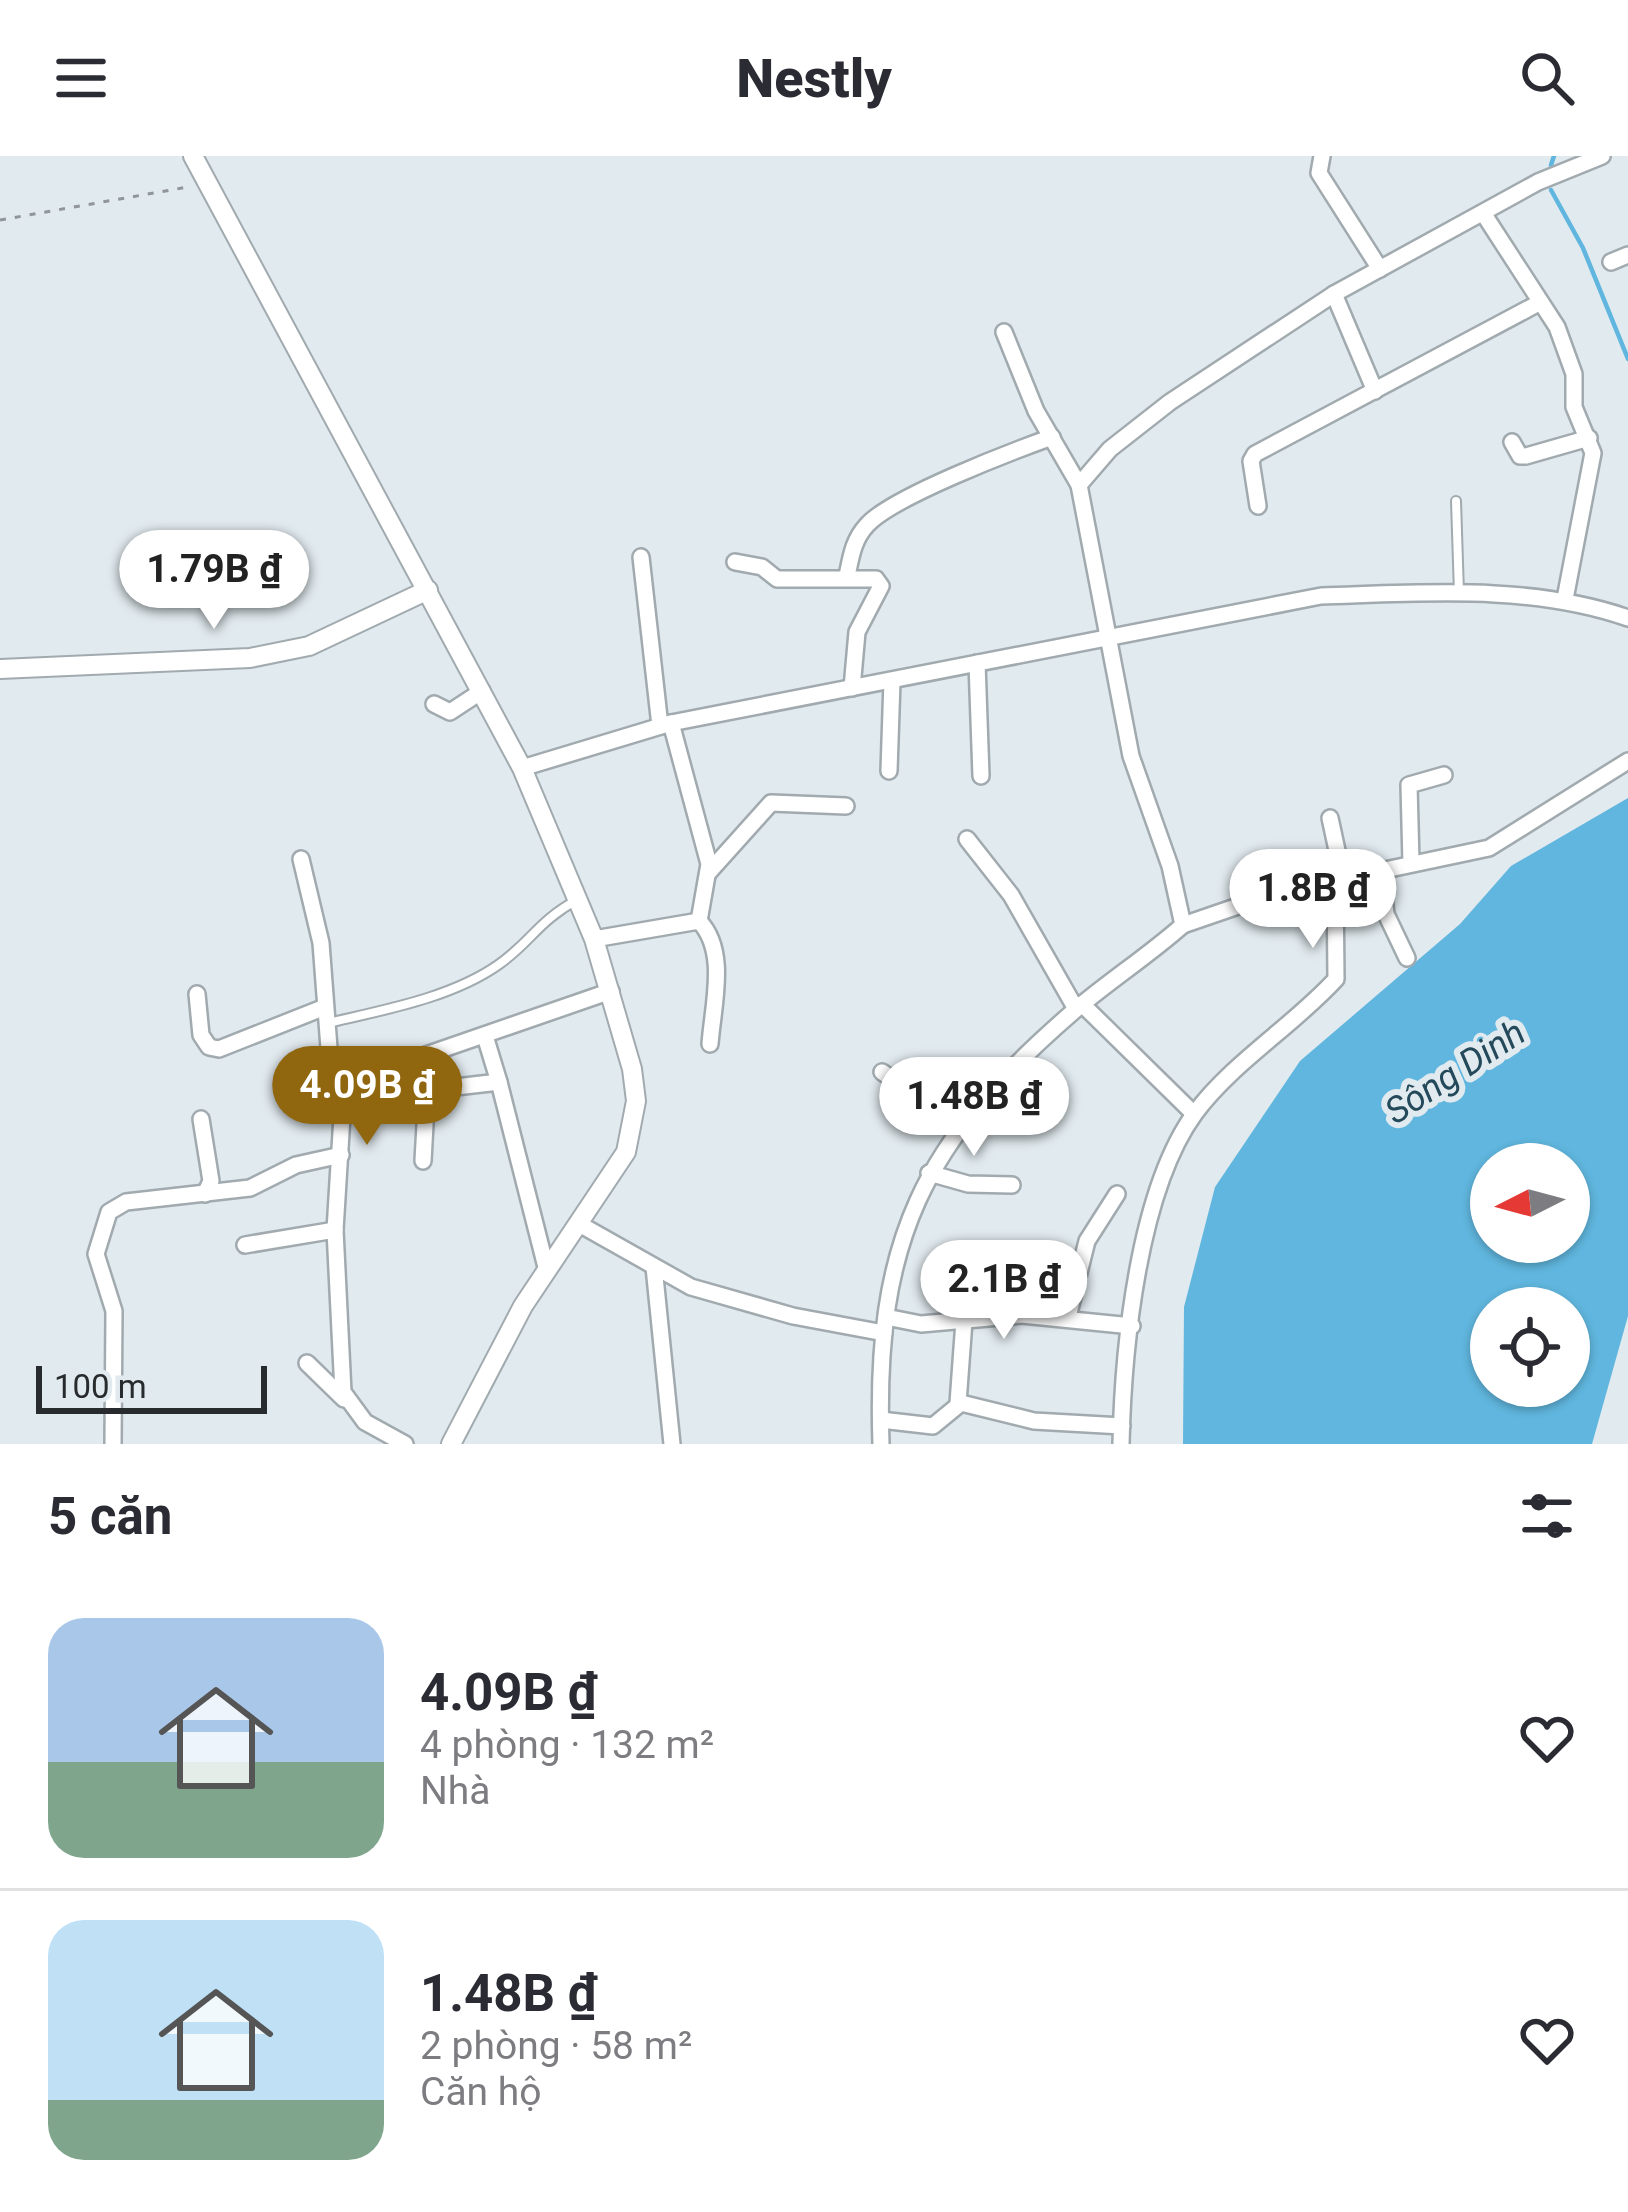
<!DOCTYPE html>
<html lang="vi">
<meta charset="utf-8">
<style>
body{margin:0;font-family:Roboto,sans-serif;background:#f7f7f7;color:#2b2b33;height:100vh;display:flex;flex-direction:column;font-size:45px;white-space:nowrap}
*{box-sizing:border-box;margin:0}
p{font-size:39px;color:#7c7c81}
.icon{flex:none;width:66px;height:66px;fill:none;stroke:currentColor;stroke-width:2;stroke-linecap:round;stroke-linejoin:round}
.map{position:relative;height:1288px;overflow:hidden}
.drawer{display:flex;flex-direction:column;background:#fff;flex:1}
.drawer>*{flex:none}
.needle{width:78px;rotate:264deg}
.controls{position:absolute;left:1470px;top:987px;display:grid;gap:24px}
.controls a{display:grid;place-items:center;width:120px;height:120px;border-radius:50%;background:#fff;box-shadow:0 3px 9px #0004;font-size:60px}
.scale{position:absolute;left:36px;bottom:30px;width:231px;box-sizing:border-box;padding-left:12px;border:6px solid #282b2d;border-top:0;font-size:33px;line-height:42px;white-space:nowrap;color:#282b2d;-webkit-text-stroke:9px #e1eaef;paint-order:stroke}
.price{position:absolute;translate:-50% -102px;padding:0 27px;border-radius:42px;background:#fff;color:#222;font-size:39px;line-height:78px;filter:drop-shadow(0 3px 6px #0008)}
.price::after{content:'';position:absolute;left:50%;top:72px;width:36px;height:27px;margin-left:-18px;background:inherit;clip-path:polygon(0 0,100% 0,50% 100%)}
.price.current{background:#90670e;color:#fff}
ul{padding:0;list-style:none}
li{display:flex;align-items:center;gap:36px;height:300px;padding:0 48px}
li+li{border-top:3px solid #e1e1e2}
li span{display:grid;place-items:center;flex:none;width:336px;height:240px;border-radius:36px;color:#555}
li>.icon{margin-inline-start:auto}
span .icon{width:144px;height:144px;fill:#fffc;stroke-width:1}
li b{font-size:51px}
h2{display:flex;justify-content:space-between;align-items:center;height:144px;padding:0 48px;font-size:51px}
header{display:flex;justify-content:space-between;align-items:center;height:156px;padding:0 48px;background:#fff;font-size:54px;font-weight:800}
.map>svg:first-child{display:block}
.water{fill:#60b6de;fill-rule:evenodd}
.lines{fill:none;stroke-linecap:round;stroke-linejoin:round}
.stream{stroke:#60b6de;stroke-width:4.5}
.service-casing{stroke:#a1aaae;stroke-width:12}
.minor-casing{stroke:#a1aaae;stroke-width:20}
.tertiary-casing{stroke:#a1aaae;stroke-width:22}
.path{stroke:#8f9599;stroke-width:3;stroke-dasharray:6 9;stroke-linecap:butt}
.service{stroke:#fff;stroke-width:8}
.minor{stroke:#fff;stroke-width:15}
.tertiary{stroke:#fff;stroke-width:18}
.labels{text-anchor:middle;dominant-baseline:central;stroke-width:12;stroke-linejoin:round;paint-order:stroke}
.water-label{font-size:36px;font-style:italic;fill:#23495a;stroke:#e1eaef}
</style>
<header><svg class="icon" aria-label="menu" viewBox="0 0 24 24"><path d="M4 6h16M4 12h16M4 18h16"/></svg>Nestly<svg class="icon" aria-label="search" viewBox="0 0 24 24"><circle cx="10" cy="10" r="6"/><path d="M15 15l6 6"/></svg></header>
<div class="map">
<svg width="1628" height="1288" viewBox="0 0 1628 1288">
<rect width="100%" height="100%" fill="#e1eaef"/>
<path class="water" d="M1628,642V1160L1592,1288H1183L1184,1151L1215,1031L1300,905L1460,768L1511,710ZM1491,1008H1569V1086H1491ZM1491,1152H1569V1230H1491Z"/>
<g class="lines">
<g class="stream">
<path d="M1551,9L1554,0"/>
<path d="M1551,34L1583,92L1628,203"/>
</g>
<defs>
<g id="service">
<path d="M1456,345L1459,437"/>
<path d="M328,867C383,854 451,842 498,809C531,786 538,765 577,744"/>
</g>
<g id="minor">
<path d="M1322,0L1319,17L1380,113"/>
<path d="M1485,60L1557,171L1574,218V251L1593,297L1565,443"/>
<path d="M1611,106L1628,99"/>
<path d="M1334,138L1375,235"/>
<path d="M1004,176L1036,255L1079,329"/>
<path d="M1512,286L1520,300H1526L1589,282"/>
<path d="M1258,350L1251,305L1255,298L1537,148"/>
<path d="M641,401L660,570"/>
<path d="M735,406L762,411L777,423H876L881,430L857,476L852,532"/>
<path d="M847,420C851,401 853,384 867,369C892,341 1013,295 1052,281"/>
<path d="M977,507L981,620"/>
<path d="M434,548L450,556L482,535"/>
<path d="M671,567L709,708L699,765"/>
<path d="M522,612L671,567L1321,440C1422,437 1531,428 1628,462"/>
<path d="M889,615L892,525"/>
<path d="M1330,662L1343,722"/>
<path d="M967,683L1011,739L1076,853"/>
<path d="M301,703L321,787L329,892L343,944L335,1074L343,1236L365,1266L405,1288"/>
<path d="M1411,707L1409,629L1444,619"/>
<path d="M1381,714L1386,758L1407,802"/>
<path d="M709,716L771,647L846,650"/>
<path d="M699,765C728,795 713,848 710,888"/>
<path d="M1183,769L1276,737L1489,692L1628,605"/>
<path d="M594,783L699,765"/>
<path d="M197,838L201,879L209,891L219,893L325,851"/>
<path d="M1082,848L1194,958"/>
<path d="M485,880L499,926"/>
<path d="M423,900L611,835"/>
<path d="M882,916L959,969"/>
<path d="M343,944L499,926L547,1115"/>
<path d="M201,963L211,1025L205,1038"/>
<path d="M423,1005L427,932"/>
<path d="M929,1017L968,1028L1012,1029"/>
<path d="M581,1069L691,1131L793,1160L884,1177"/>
<path d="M245,1089L335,1074"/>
<path d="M654,1111L672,1288"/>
<path d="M886,1161L921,1168L1022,1159L1132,1170"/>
<path d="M1068,1161L1087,1085L1117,1038"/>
<path d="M307,1207L344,1243"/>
<path d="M958,1247L964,1165"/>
<path d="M881,1264L933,1270L961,1247L1034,1265L1122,1270"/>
<path d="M113,1288L114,1155L96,1098L109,1056L126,1046L250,1032L296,1009L341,999"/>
<path d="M881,1288C874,1085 922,986 1074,855C1109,825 1148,800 1183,769L1170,710L1131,600L1079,329L1110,293L1170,246L1334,138L1538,26L1602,0"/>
<path d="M1121,1288C1123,1193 1138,1035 1195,957C1233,906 1293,870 1336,823L1335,724"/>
</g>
<g id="tertiary">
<path d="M193,0L522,612L594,783L632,913L636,945L626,996L523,1150L451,1288"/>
<path d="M0,513L250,502L309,490L428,434"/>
</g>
</defs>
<use href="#service" class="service-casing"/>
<use href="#minor" class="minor-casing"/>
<use href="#tertiary" class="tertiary-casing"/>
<path class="path" d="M0,64L188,31"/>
<use href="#service" class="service"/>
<use href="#minor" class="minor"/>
<use href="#tertiary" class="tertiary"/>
</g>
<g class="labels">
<g class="water-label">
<text transform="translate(1455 916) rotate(-33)">Sông Dinh</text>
</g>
</g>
</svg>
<div class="controls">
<a><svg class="needle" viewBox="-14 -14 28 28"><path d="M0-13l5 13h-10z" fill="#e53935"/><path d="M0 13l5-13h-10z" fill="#7c7c81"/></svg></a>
<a><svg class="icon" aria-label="locate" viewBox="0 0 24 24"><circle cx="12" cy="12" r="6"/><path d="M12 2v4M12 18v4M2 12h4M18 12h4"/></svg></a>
</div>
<div class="scale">100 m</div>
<b class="price" style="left:214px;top:476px">1.79B ₫</b>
<b class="price" style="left:1313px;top:795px">1.8B ₫</b>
<b class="price current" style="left:367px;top:992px">4.09B ₫</b>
<b class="price" style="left:974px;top:1003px">1.48B ₫</b>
<b class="price" style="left:1004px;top:1186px">2.1B ₫</b>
</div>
<section class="drawer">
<h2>5 căn<svg class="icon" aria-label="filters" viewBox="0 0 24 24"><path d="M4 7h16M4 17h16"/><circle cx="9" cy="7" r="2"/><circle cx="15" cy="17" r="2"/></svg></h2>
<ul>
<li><span style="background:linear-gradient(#a9c7e8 60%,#7fa58c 0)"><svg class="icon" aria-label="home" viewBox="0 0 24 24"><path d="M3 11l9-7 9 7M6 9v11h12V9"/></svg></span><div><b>4.09B ₫</b><p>4 phòng · 132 m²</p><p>Nhà</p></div><svg class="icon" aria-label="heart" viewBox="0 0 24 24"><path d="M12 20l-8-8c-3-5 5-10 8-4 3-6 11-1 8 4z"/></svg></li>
<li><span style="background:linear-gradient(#bfe0f5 75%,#7fa58c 0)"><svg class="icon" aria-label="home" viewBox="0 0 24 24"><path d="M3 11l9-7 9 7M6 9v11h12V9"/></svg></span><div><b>1.48B ₫</b><p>2 phòng · 58 m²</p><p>Căn hộ</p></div><svg class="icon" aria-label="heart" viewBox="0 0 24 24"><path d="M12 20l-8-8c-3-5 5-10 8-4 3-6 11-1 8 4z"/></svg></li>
</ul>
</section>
